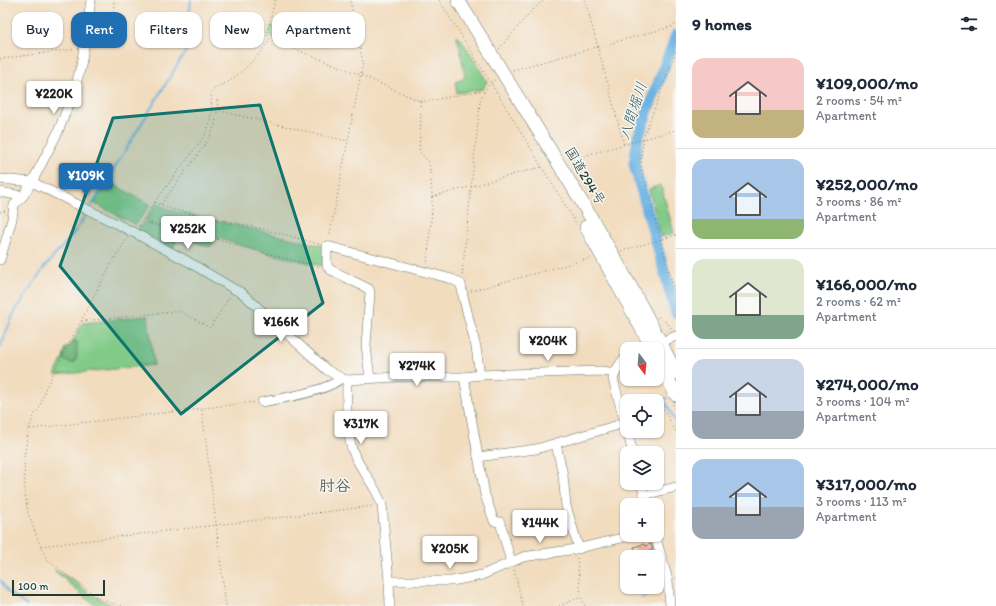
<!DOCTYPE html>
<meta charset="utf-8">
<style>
body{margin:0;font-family:Itim,"Klee One",sans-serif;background:#f6f6f7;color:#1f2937;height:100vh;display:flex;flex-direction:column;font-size:15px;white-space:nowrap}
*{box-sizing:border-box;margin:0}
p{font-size:13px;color:#747a83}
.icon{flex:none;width:22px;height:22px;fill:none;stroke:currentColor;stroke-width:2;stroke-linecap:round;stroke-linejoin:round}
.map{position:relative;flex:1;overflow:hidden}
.sheet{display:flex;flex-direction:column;background:#fff;width:320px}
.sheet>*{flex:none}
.hud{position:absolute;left:12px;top:12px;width:380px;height:36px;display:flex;gap:8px}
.needle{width:26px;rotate:164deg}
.tools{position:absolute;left:620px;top:342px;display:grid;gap:8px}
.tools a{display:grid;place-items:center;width:44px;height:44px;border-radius:8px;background:#fff;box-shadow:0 1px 3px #0004;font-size:20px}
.scale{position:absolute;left:12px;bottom:10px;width:93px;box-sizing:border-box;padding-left:4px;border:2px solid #1f3d34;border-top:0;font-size:11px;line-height:14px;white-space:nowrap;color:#1f3d34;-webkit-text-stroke:3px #f6f6f2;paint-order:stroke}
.price{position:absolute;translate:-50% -34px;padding:0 9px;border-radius:4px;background:#fff;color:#222;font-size:13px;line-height:26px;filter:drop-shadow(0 1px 2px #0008)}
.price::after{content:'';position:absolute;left:50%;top:24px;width:12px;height:9px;margin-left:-6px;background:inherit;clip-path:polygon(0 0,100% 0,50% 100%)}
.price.selected{background:#1f6fb2;color:#fff}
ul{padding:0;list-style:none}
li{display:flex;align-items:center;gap:12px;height:100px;padding:0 16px}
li+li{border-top:1px solid #e0e1e3}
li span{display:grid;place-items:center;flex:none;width:112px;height:80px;border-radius:12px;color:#555}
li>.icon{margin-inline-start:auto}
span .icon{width:48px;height:48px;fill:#fffc;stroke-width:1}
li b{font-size:17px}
h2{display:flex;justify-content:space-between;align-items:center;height:48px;padding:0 16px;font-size:17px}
.tag{padding:0 14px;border-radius:12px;background:#fff;box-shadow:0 1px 3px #0004;font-size:14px;line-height:36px}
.tag.selected{background:#1f6fb2;color:#fff}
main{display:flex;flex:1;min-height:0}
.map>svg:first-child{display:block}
.green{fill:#81ca87;stroke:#50845e}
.forest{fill:#68ae74;stroke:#447654}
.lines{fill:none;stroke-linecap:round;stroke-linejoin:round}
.stream{stroke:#6ab3e2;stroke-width:2}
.river{stroke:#6ab3e2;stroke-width:11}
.building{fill:#f5a58c}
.minor-casing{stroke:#697564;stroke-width:10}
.highway-casing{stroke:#697564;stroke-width:14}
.path{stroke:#697564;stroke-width:1;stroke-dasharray:1 3;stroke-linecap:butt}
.minor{stroke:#fff;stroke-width:9}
.highway{stroke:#fff;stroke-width:13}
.marked{fill:#0f766e;fill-opacity:0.2;stroke:#0f766e;stroke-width:3;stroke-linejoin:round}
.labels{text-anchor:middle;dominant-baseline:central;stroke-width:3;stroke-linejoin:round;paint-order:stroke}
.street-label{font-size:14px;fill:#1f3d34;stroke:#f6f6f2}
.water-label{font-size:15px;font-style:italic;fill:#325a60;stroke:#f6f6f2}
.quarter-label{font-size:16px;font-weight:bold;fill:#6a6153;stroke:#f6f6f2}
</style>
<main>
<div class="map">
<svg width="676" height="606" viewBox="0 0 676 606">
<rect width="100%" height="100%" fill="#f6f6f2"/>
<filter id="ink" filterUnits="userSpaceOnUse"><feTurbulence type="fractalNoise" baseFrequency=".025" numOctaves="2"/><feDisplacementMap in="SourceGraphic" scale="8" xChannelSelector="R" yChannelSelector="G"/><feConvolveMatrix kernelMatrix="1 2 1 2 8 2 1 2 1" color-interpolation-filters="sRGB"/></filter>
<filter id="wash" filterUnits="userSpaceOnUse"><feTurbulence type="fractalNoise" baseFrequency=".012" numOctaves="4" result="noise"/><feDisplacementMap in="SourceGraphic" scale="16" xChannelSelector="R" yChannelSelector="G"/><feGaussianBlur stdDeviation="0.9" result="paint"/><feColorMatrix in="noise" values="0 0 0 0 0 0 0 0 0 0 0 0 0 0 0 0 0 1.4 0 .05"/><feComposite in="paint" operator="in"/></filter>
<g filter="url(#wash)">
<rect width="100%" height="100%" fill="#f2dcbe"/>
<g class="green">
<path d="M271,26L286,28L285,43L277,41L270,37L269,33Z"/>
<path d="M456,35L461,39L487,81L483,89L457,93L455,83L457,81L465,78L460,48Z"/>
<path d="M108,181L150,205L136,224H134L94,203Z"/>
<path d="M661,185L674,233L661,237L649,189Z"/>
<path d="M157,203L167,209L323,246V266L271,254L224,240L146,222L145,220Z"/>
<path d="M142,224H147L214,240L212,245L209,247L178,236L173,249L138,230Z"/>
<path d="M148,316L154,365L55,375L62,360L83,323Z"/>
<path d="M54,570L73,580L90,594L114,606H99L89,601Z"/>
</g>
<path class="forest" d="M74,341L77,342V357L74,363C70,363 65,362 63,358L65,348L71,345Z"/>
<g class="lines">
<g class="stream">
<path d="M92,205L187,49C193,35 188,15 191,0"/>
<path d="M0,347L14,313L44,268L74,233L86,215"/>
<path d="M667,398L664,399L676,423"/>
<path d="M657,409L667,406"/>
<path d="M673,579L676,578"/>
<path d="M0,580L8,592L27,606"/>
<path d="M642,598L663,584"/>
</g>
<path class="river" d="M676,35L638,137L634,164L676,313"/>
</g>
<g id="blocks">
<path class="building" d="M644,544L645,546L651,544L653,550L636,554L634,547Z"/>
</g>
</g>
<g filter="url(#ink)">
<use href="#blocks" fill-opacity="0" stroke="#697564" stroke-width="1"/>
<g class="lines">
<defs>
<g id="minor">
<path d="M0,179L32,182L131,231L187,261L234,289L242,293L327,370L341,378L347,380L397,377H464L480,375L602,371L615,373"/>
<path d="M0,192L22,196"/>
<path d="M0,260L12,219L14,205L23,196L32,182L58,132L75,88L81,66L91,0"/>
<path d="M644,349L676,336"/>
<path d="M627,358L622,361L618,367L613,379L633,453"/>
<path d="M464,377L485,495L494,521L500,522L511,562"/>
<path d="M370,379L366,345L370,293L369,289L331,270L327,266V246L452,279L461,284L463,296L476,347L480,375"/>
<path d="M347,380C347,400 345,435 354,454C362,472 376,486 382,505L389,581L390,606"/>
<path d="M262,402C280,399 329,391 341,378"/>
<path d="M556,444L563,475L566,506L579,549"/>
<path d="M478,457L536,449L625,423"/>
<path d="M641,483L647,505"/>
<path d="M644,495L676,487"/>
<path d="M655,535L668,580L670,606"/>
<path d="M389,581H452L482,575L523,557L576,549L634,535"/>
</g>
<g id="highway">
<path d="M458,0C533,123 612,244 676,373"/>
<path d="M586,227L653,349"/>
<path d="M657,357L676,395"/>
</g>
</defs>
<use href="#minor" class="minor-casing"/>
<use href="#highway" class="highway-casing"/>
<g class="path">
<path d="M275,0L267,34L268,38L274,41L356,73L420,101H429L479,91L484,92"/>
<path d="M439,0L491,83L577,225"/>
<path d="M585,0L624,144"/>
<path d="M97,18L110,20L113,19L114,0"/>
<path d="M499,49L527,16L537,6L545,0"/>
<path d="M676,52L644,136L641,158V167L651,204L676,297"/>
<path d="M0,59L75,49"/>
<path d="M513,70L674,26L676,23"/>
<path d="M420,101L421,119L419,151L429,162L432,191V210L427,264"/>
<path d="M212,109L347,141"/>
<path d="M569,160L676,130"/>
<path d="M432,197L541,167"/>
<path d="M155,202L167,208L185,212L267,230L319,244"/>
<path d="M161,204C171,191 181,177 191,164C209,139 219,130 217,97"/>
<path d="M0,212L5,211"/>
<path d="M143,222L225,241L250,249L320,267"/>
<path d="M139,226L155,202L205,135C212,120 212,108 211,92C216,86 226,84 232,79C247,68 259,55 270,40"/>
<path d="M329,238L363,63L350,0"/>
<path d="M621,251L676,235"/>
<path d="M462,275L480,103C482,92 487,86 496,79"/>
<path d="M471,291L591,258"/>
<path d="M658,317L666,322L672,329"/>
<path d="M82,321L180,311L210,328L230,296"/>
<path d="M673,404L676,410"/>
<path d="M664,409L676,432"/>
<path d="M202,410L226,606"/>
<path d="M30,429L255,402"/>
<path d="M41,546L374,506"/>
<path d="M577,558L581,597L585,606"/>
<path d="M514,570L523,606"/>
<path d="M122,606L99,599L74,579L65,574L48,560L42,550L28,513L25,494L24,456L29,429L35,413L39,409L46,387L111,264L128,237"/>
<path d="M559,606L581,597"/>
</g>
<use href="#minor" class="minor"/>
<use href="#highway" class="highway"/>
</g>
</g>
<path class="marked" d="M260,105L323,303L181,414L60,266L113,118Z"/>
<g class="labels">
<g class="street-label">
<text transform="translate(585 176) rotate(59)">国道294号</text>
</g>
<g class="water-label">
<text transform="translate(633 111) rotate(-72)">八間堀川</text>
</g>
<g class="quarter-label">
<text x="335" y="485">肘谷</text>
</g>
</g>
</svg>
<div class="tools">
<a><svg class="needle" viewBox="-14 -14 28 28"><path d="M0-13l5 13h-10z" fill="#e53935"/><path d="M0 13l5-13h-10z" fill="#747a83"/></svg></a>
<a><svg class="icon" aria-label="locate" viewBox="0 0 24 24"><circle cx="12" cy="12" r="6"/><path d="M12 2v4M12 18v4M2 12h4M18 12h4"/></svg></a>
<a><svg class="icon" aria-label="layers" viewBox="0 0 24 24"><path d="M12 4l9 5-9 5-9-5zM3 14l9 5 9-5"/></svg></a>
<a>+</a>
<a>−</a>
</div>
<div class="scale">100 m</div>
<b class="price" style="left:54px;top:115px">¥220K</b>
<b class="price selected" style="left:86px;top:197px">¥109K</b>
<b class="price" style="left:188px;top:250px">¥252K</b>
<b class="price" style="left:281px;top:343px">¥166K</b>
<b class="price" style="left:548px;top:362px">¥204K</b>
<b class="price" style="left:417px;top:387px">¥274K</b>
<b class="price" style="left:361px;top:445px">¥317K</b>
<b class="price" style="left:540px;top:544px">¥144K</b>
<b class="price" style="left:450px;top:570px">¥205K</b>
<div class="hud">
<a class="tag">Buy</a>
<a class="tag selected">Rent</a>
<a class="tag">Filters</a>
<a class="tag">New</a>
<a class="tag">Apartment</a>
</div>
</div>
<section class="sheet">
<h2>9 homes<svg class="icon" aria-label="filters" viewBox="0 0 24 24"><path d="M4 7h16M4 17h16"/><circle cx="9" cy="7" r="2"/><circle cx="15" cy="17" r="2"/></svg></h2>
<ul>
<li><span style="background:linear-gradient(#f6c9c9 65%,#c2b280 0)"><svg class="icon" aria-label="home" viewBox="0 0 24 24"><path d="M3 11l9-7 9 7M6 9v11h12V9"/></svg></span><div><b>¥109,000/mo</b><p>2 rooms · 54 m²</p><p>Apartment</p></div></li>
<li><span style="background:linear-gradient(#a9c7e8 75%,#8fb573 0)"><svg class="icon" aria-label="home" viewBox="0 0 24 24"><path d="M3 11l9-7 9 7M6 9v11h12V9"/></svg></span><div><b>¥252,000/mo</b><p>3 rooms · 86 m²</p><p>Apartment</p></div></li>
<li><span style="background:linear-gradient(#dfe7d0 70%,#7fa58c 0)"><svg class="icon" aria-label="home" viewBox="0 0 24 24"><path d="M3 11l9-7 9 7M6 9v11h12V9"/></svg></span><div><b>¥166,000/mo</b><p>2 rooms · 62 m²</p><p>Apartment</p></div></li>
<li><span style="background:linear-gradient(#c9d6e8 65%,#9aa5b1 0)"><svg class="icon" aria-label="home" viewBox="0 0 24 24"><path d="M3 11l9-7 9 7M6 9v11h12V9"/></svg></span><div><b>¥274,000/mo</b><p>3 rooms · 104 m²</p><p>Apartment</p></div></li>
<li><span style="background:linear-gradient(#a9c7e8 60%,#9aa5b1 0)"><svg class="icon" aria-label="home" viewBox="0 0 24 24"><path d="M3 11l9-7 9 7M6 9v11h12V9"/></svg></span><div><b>¥317,000/mo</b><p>3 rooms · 113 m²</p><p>Apartment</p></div></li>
</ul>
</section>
</main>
